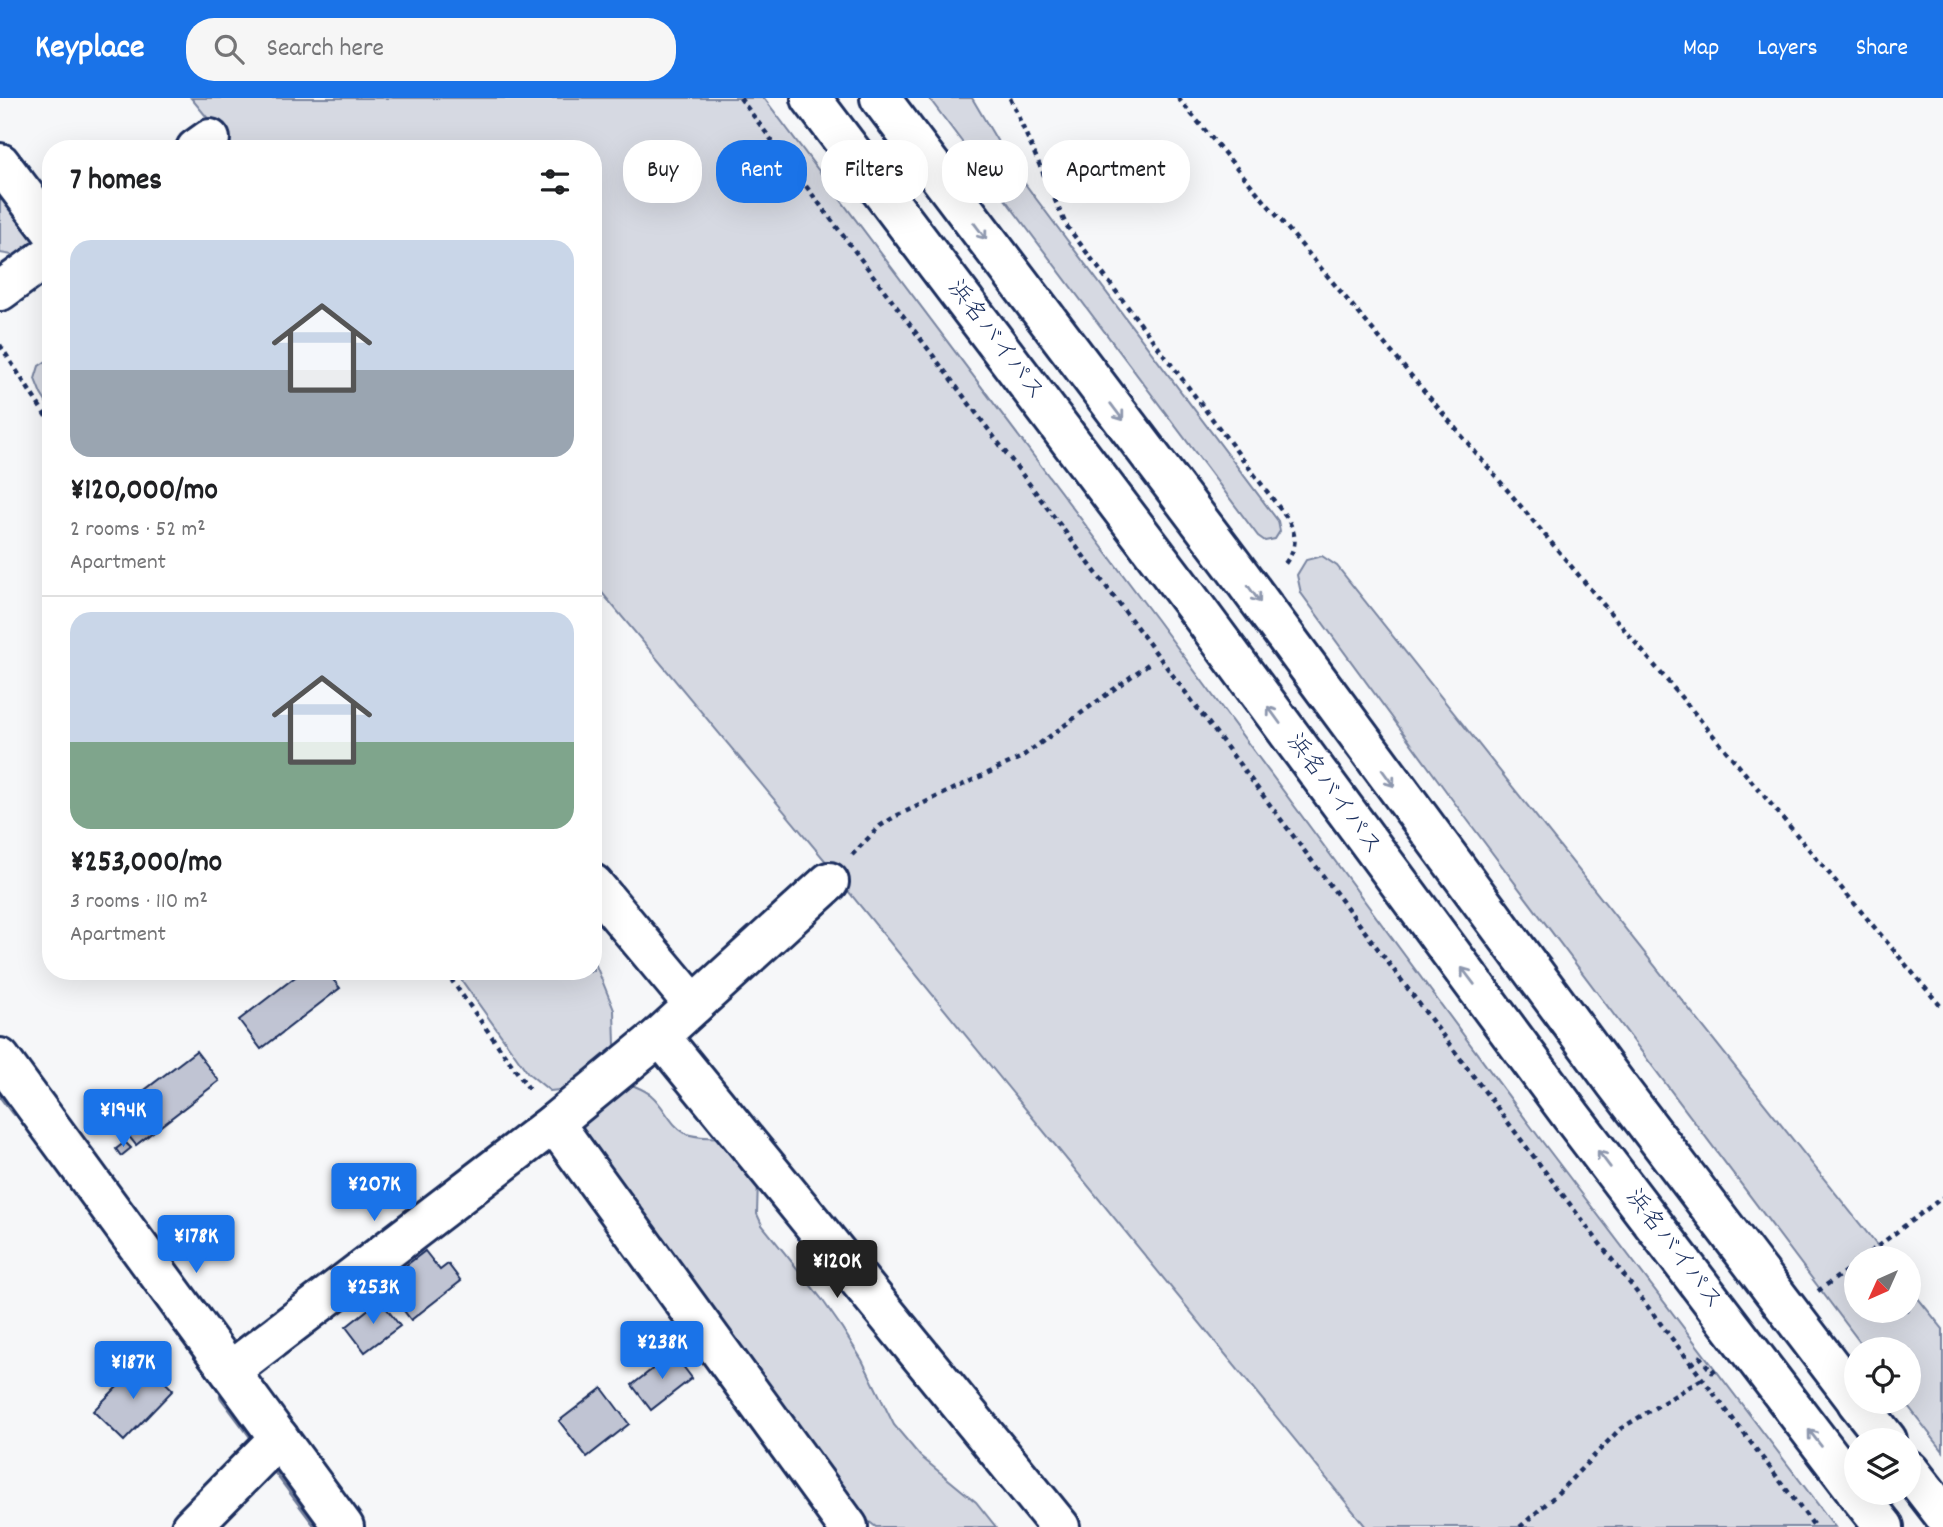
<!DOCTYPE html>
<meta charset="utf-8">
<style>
body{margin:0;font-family:Dekko,"Klee One",sans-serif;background:#f6f6f6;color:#202124;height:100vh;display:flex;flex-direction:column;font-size:26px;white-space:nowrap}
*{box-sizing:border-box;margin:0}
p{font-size:23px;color:#757577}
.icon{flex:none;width:38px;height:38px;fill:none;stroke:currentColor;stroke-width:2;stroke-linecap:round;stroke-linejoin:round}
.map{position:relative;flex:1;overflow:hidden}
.drawer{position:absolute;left:42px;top:42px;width:560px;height:840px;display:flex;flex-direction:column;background:#fff;border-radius:28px;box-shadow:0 7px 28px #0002}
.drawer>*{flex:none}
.banner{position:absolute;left:623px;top:42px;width:665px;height:63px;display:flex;gap:14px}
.needle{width:46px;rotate:225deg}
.fabs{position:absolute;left:1844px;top:1148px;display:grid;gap:14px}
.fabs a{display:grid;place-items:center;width:77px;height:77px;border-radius:50%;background:#fff;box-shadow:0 7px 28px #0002;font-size:35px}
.price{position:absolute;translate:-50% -60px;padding:0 16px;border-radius:7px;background:#1a73e8;color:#fff;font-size:23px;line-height:46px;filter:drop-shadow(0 2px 4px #0008)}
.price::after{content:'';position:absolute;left:50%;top:42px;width:21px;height:16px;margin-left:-10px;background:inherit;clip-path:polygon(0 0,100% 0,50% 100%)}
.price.on{background:#222;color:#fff}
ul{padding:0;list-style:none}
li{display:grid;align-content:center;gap:14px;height:371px;padding:0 28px}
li+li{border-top:2px solid #e0e0e0}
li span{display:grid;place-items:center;height:217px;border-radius:21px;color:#555}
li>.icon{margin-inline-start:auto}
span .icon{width:126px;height:126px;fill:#fffc;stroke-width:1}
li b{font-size:30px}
h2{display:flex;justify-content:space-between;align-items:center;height:84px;padding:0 28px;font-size:30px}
.pill{padding:0 24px;border-radius:28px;background:#fff;box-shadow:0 7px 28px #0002;font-size:24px;line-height:63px}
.pill.on{background:#1a73e8;color:#fff}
header{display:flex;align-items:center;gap:42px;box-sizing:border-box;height:98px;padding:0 35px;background:#1a73e8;color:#fff}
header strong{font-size:33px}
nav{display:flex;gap:38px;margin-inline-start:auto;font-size:24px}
.search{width:490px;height:63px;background:#f6f6f6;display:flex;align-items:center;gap:18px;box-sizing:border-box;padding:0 24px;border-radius:28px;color:#757577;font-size:26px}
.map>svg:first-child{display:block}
.green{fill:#d6d9e2;stroke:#7884a0;stroke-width:2}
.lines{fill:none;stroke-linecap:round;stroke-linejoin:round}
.stream{stroke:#707c99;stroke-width:10}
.building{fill:#c0c4d3;stroke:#1b2f5e;stroke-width:2}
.minor-casing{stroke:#1b2f5e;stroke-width:44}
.motorway-casing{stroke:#1b2f5e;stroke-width:44}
.path{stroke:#1b2f5e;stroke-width:4.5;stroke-dasharray:5 5;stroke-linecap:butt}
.minor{stroke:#fff;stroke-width:38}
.motorway{stroke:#fff;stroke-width:38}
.oneway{stroke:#8d97ae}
.labels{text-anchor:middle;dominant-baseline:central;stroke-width:5;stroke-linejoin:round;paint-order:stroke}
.street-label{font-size:24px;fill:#1b2f5e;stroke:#fff}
</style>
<header>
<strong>Keyplace</strong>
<div class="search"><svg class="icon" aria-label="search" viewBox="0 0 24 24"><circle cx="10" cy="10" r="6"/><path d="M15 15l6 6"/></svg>Search here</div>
<nav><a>Map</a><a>Layers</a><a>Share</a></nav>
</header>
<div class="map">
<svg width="1943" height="1429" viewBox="0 0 1943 1429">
<rect width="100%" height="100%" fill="#f6f7f9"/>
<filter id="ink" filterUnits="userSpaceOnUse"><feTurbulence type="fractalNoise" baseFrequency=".0143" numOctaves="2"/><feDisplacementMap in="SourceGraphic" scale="14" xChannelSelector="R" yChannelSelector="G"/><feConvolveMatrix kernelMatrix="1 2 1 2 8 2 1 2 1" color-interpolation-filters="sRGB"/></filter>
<g filter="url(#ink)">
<g class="green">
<path d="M191,0H764L1157,522L1541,1042L1835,1429H1366L844,788L828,766L593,484V51H233Z"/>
<path d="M929,0H972L1012,68L1034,98L1278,423L1280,433L1275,441L1265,443L1258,438Z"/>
<path d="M0,83L39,140L35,148L18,158L0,155Z"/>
<path d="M51,260V312L41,296L35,281L39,268Z"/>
<path d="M1322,458L1337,468L1887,1160H1857V1213H1909V1189L1943,1231V1353L1905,1304H1909V1251H1865L1454,704L1301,495L1297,477L1306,462Z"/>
<path d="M593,860L614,912L615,947L602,972L579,990L550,993L528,975L455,873H593Z"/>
<path d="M632,987C639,990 647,993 652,998C664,1008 670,1027 685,1035C696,1041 711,1038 723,1040L758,1082L757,1116L762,1127L821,1200L842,1230L862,1262L894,1327L920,1358L976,1404L996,1429H876L863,1419L591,1052L583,1029C595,1000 602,993 632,987Z"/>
</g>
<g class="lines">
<g class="stream">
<path d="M0,993L15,1013"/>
<path d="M224,1298L254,1338"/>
<path d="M276,1370L320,1429"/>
</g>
</g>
<g class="building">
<path d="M303,873H319L323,878L327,874L340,890L261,951L239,922Z"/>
<path d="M196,953L219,983L136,1047L112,1017Z"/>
<path d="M125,1044L131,1050L121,1058L116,1051Z"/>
<path d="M425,1153L440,1172L448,1166L461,1183L411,1222L383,1185Z"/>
<path d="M380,1202L400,1228L365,1254L346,1229Z"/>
<path d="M673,1255L692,1280L651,1312L632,1287Z"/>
<path d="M143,1263L173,1292L124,1343L93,1313Z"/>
<path d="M602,1290L629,1326L587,1359L559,1323Z"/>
</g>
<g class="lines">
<defs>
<g id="minor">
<path d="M196,51L210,41"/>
<path d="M0,65L51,132"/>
<path d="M0,193L51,156"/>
<path d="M593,786L694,907"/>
<path d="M660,938L1060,1429"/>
<path d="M0,960L344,1429"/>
<path d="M554,1025L848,1429"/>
<path d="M230,1273L554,1025L660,938L829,784"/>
<path d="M191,1429L279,1340"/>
</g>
<g id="motorway">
<path d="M811,0L1188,499L1572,1019L1857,1394"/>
<path d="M880,0L1232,466L1616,986L1857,1303"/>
<path d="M1857,1304L1887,1342"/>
<path d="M1909,1372L1943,1416"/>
<path d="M1857,1395L1884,1429"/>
</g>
</defs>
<use href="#minor" class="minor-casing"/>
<use href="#motorway" class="motorway-casing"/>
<g class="path">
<path d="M740,0L1528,1051L1815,1429"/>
<path d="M1010,0L1066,127L1287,420C1298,439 1297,451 1283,468"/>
<path d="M1178,0L1943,911"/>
<path d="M0,247L51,326"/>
<path d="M852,757L880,728L896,718L1020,660L1151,564"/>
<path d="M445,873L532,995"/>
<path d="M1862,1160L1943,1099"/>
<path d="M1818,1193L1857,1165"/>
<path d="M1691,1266L1700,1259L1712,1274L1717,1270"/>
<path d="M1520,1429L1555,1398L1620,1331L1702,1281"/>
</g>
<use href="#minor" class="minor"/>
<use href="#motorway" class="motorway"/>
</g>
<defs><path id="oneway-shaft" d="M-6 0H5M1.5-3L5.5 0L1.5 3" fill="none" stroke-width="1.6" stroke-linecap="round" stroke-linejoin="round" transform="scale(1.75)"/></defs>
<g class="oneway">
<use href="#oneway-shaft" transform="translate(980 133) rotate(53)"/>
<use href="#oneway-shaft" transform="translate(1117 314) rotate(53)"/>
<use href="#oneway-shaft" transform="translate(1254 496) rotate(54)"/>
<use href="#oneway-shaft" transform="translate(1274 617) rotate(-126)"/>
<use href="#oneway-shaft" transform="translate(1388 680) rotate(54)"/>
<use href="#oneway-shaft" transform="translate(1468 878) rotate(-127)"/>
<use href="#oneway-shaft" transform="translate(1604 1061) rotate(-127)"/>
<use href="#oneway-shaft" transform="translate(1815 1340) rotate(-128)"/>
</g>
</g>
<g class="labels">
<g class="street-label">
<text transform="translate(995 243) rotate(53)">浜名バイパス</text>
<text transform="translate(1333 697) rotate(54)">浜名バイパス</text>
<text transform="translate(1673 1152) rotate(53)">浜名バイパス</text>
</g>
</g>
</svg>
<div class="fabs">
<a><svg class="needle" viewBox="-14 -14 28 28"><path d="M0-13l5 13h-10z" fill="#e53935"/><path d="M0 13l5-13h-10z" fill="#757577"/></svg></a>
<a><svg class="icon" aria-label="locate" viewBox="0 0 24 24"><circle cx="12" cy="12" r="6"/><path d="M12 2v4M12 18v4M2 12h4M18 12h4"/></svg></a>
<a><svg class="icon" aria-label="layers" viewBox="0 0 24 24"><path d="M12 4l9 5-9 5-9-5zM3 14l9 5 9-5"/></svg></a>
</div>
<b class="price" style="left:123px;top:1051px">¥194K</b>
<b class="price" style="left:374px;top:1125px">¥207K</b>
<b class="price" style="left:196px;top:1177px">¥178K</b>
<b class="price on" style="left:837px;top:1202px">¥120K</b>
<b class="price" style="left:373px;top:1228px">¥253K</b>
<b class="price" style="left:662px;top:1283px">¥238K</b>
<b class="price" style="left:133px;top:1303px">¥187K</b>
<div class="banner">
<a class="pill">Buy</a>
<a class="pill on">Rent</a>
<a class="pill">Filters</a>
<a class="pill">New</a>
<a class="pill">Apartment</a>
</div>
<section class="drawer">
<h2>7 homes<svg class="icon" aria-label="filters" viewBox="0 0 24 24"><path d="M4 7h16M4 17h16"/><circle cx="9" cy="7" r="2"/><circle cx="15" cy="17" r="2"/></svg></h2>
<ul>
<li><span style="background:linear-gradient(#c9d6e8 60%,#9aa5b1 0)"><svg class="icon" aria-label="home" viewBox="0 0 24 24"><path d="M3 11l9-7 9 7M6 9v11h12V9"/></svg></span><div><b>¥120,000/mo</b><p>2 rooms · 52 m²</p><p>Apartment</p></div></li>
<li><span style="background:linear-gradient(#c9d6e8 60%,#7fa58c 0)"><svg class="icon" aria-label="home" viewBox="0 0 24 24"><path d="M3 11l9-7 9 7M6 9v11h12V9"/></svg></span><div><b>¥253,000/mo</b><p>3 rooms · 110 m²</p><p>Apartment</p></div></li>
</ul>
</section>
</div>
